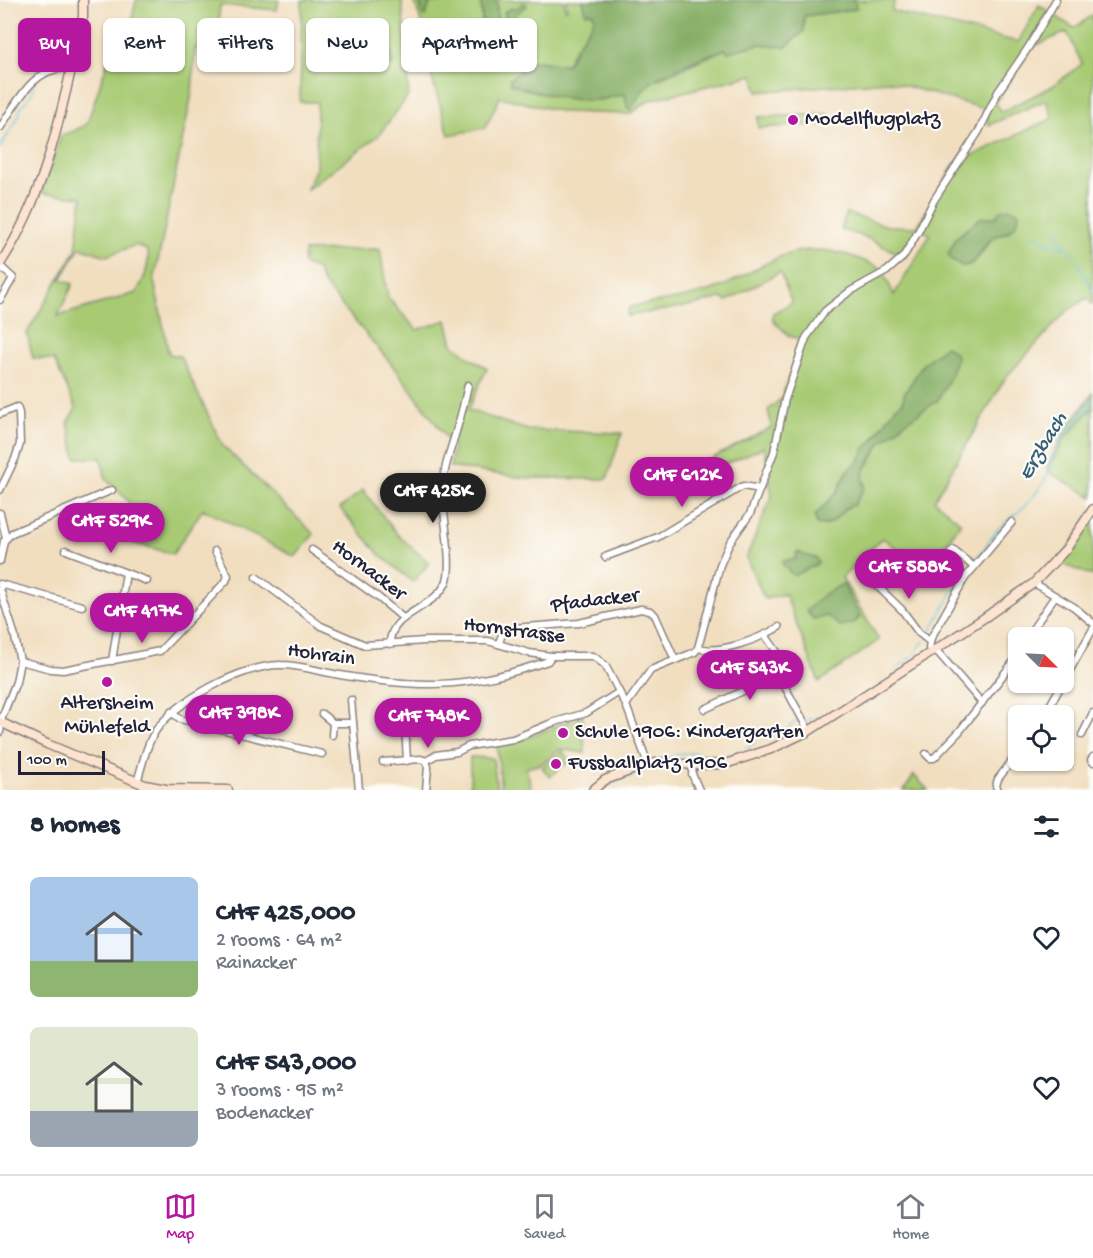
<!DOCTYPE html>
<meta charset="utf-8">
<style>
body{margin:0;font-family:"Gochi Hand",sans-serif;background:#f2f2f3;color:#1f2937;height:100vh;display:flex;flex-direction:column;font-size:22px;white-space:nowrap}
*{box-sizing:border-box;margin:0}
p{font-size:20px;color:#747a83}
.icon{flex:none;width:33px;height:33px;fill:none;stroke:currentColor;stroke-width:2;stroke-linecap:round;stroke-linejoin:round}
.map{position:relative;height:790px;overflow:hidden}
.drawer{display:flex;flex-direction:column;background:#fff;flex:1}
.drawer>*{flex:none}
.banner{position:absolute;left:18px;top:18px;width:600px;height:54px;display:flex;gap:12px}
.needle{width:39px;rotate:114deg}
.controls{position:absolute;left:1008px;top:627px;display:grid;gap:12px}
.controls a{display:grid;place-items:center;width:66px;height:66px;border-radius:9px;background:#fff;box-shadow:0 2px 4px #0004;font-size:30px}
.scale{position:absolute;left:18px;bottom:15px;width:87px;box-sizing:border-box;padding-left:6px;border:3px solid #22223b;border-top:0;font-size:16px;line-height:21px;white-space:nowrap;color:#22223b;-webkit-text-stroke:4px #fdfcf7;paint-order:stroke}
.price{position:absolute;translate:-50% -51px;padding:0 14px;border-radius:21px;background:#b5179e;color:#fff;font-size:20px;line-height:39px;filter:drop-shadow(0 2px 3px #0008)}
.price::after{content:'';position:absolute;left:50%;top:36px;width:18px;height:14px;margin-left:-9px;background:inherit;clip-path:polygon(0 0,100% 0,50% 100%)}
.price.selected{background:#222;color:#fff}
ul{padding:0;list-style:none}
li{display:flex;align-items:center;gap:18px;height:150px;padding:0 30px}
li span{display:grid;place-items:center;flex:none;width:168px;height:120px;border-radius:9px;color:#555}
li>.icon{margin-inline-start:auto}
span .icon{width:72px;height:72px;fill:#fffc;stroke-width:1}
li b{font-size:26px}
h2{display:flex;justify-content:space-between;align-items:center;height:72px;padding:0 30px;font-size:26px}
.pill{padding:0 21px;border-radius:9px;background:#fff;box-shadow:0 2px 4px #0004;font-size:21px;line-height:54px}
.pill.selected{background:#b5179e;color:#fff}
.tabs{display:flex;justify-content:space-around;align-items:center;height:84px;border-top:2px solid #e0e1e3;background:#fff;font-size:16px;color:#747a83}
.tabs a{display:grid;justify-items:center;gap:3px}
.tabs .selected{color:#b5179e}
.map>svg:first-child{display:block}
.green{fill:#a7ca73;stroke:#647657;stroke-width:1.5;fill-rule:evenodd}
.forest{fill:#85ae65;stroke:#546850;stroke-width:1.5}
.lines{fill:none;stroke-linecap:round;stroke-linejoin:round}
.stream{stroke:#53bcd0;stroke-width:1.5}
.street-casing{stroke:#8a807d;stroke-width:9}
.secondary-casing{stroke:#8a807d;stroke-width:11}
.street{stroke:#fff;stroke-width:6}
.secondary{stroke:#fde4d1;stroke-width:8}
.poi-dot{fill:#b5179e;stroke:#fdfcf7;stroke-width:2}
.labels{text-anchor:middle;dominant-baseline:central;stroke-width:4.5;stroke-linejoin:round;paint-order:stroke}
.poi-label{font-size:21px;fill:#22223b;stroke:#fdfcf7;text-anchor:start}
.street-label{font-size:21px;fill:#22223b;stroke:#fdfcf7}
.water-label{font-size:22px;font-style:italic;fill:#366077;stroke:#fdfcf7}
</style>
<div class="map">
<svg width="1093" height="790" viewBox="0 0 1093 790">
<rect width="100%" height="100%" fill="#fdfcf7"/>
<filter id="ink" filterUnits="userSpaceOnUse"><feTurbulence type="fractalNoise" baseFrequency=".0167" numOctaves="2"/><feDisplacementMap in="SourceGraphic" scale="12" xChannelSelector="R" yChannelSelector="G"/><feConvolveMatrix kernelMatrix="1 2 1 2 8 2 1 2 1" color-interpolation-filters="sRGB"/></filter>
<filter id="wash" filterUnits="userSpaceOnUse"><feTurbulence type="fractalNoise" baseFrequency=".008" numOctaves="4" result="noise"/><feDisplacementMap in="SourceGraphic" scale="24" xChannelSelector="R" yChannelSelector="G"/><feGaussianBlur stdDeviation="1.35" result="paint"/><feColorMatrix in="noise" values="0 0 0 0 0 0 0 0 0 0 0 0 0 0 0 0 0 1.4 0 .05"/><feComposite in="paint" operator="in"/></filter>
<g filter="url(#wash)">
<rect width="100%" height="100%" fill="#f1debf"/>
<g class="green">
<path d="M136,0H279L277,10L220,5L216,49L195,48L192,93L154,281L169,354L180,356L223,446L314,534L295,557L203,509L173,554L118,539L129,502L106,479L101,458H76L68,423L76,408L54,360L33,358L27,333L76,250L82,197L42,193L61,135L74,131L87,124L121,21L132,20ZM136,245L148,251C149,268 145,278 136,293L58,316L73,284L61,279L80,247L106,256Z"/>
<path d="M302,0H402L409,95L378,136L307,189L316,168L317,102H300Z"/>
<path d="M414,0H419L423,16L425,17L430,3L448,2V0H481L482,19L485,27L478,33L481,35L499,34L510,51L513,63L537,93L598,100L626,94L627,107L630,109L645,87L655,80L725,49L728,52L760,44L786,47L804,16L856,9L855,0H895L892,11L1018,42L1039,5L1074,28L1093,15V305L1087,298L1066,312L1006,377L934,500L961,523L926,569L882,538L842,578L879,640L819,682L785,594L765,599L746,558L772,496L764,447L695,477V467L772,427L768,410L782,398L801,339L789,336L773,320V313L792,303L780,272L727,301L721,298L694,305L627,316L629,307C661,301 693,298 723,286C745,277 764,262 785,255C818,243 853,254 882,269L894,295L930,235L922,229L905,257L863,236L841,230L846,213L888,226L917,227L954,164L1053,118L1046,100L989,125L985,109L889,81L758,92L753,75L650,100L630,114L563,112L500,97L485,128L449,135L431,75L422,25ZM1067,32L1082,64L1051,87L1001,112L995,103L1032,47ZM1008,208L1010,231L992,238L979,257L971,264L965,266L948,255L956,238L980,218L996,217L1000,211ZM937,353L949,379L938,400L904,423L881,443L864,471L863,477L865,485L855,502L846,508L830,523L823,525L816,523L815,516L837,492L847,472L859,461L864,452L895,408L903,402L904,394L924,363Z"/>
<path d="M497,0H563L565,9H567L566,0H583L586,13L591,12L595,17L592,25L572,53L567,64C558,64 524,62 518,59C514,47 505,38 501,26L494,25L497,21Z"/>
<path d="M829,114V124L758,128V117Z"/>
<path d="M380,249L388,298L417,330L447,320L453,344L470,358L487,368L468,410L528,430L622,433L607,479L524,478L450,467L453,447L398,372L322,282L317,269L303,265L304,251Z"/>
<path d="M1093,408V497L1048,472L1064,439Z"/>
<path d="M363,490L397,534L429,563L413,582L379,554L340,508Z"/>
<path d="M1093,511V576L1059,563Z"/>
<path d="M583,717L585,753L560,749L541,764L526,768L531,785L529,789L501,790L497,745L525,739L562,723Z"/>
<path d="M562,751L570,761L550,777L542,767Z"/>
<path d="M470,757L493,758L497,790H470Z"/>
<path d="M914,775L928,790H904Z"/>
</g>
<g class="forest">
<path d="M419,0H448V2L430,3L425,17L423,16Z"/>
<path d="M481,0H497V21L494,25H501C505,38 514,47 518,59L524,62L539,61L564,65L567,64C571,59 572,53 576,47C582,36 590,29 595,17L591,12L586,13L583,0H855L856,9L804,16V31L786,47L760,44L728,52L725,49C703,58 663,71 647,86C640,92 636,102 630,110L627,107L625,94C616,95 607,99 598,100C569,102 537,93 510,84V79L521,72C511,61 507,47 499,34L481,35L478,33L485,27L482,19Z"/>
<path d="M524,3L527,6L516,14L515,18L508,22L504,12L512,8L515,9Z"/>
<path d="M380,47H391L393,65L379,63Z"/>
<path d="M1008,208L1016,210L1019,214C1016,234 1005,230 993,238C980,246 980,264 962,266L952,260L948,255L956,238L980,218L996,217L1001,210Z"/>
<path d="M946,346L951,349L957,357L949,379L938,400L904,423L881,443L864,471L863,477L864,488L854,505L846,508L834,521L826,525L817,524L815,516L837,492L847,472L859,461L866,447L873,441L895,408L903,402L904,394L924,363Z"/>
<path d="M1093,393V408L1064,439L1048,472L1047,467L1063,433Z"/>
<path d="M798,552L804,555L816,558L818,563C815,566 797,574 793,575L784,566L782,561L796,559V553Z"/>
<path d="M843,584L860,617L854,623L840,626L827,616L813,619L806,611L824,594Z"/>
</g>
<g class="lines">
<g class="stream">
<path d="M36,75L48,29"/>
<path d="M0,148L18,118L21,107L32,93L34,86"/>
<path d="M1055,226L1065,247L1069,248L1074,255"/>
<path d="M1035,236L1049,244L1065,246"/>
<path d="M1077,261L1093,290"/>
<path d="M973,563L999,528L1025,506L1037,492L1046,478L1055,452L1065,434L1093,400"/>
<path d="M928,636L958,582L970,567"/>
<path d="M895,670L913,656L924,641"/>
<path d="M806,720L823,717"/>
<path d="M781,739C788,731 788,723 800,721"/>
<path d="M671,757C679,754 686,752 695,753C707,754 720,761 732,758C744,755 747,746 755,742"/>
<path d="M604,786L642,771"/>
</g>
</g>
</g>
<g filter="url(#ink)">
<g class="lines">
<defs>
<g id="street">
<path d="M0,128C16,104 35,63 70,69"/>
<path d="M0,266L13,278L0,300"/>
<path d="M0,414L17,407L19,413L20,444L15,459L0,490"/>
<path d="M0,513L6,538"/>
<path d="M66,550L147,581"/>
<path d="M312,550L379,598L403,618"/>
<path d="M605,557L658,537L743,486L760,489"/>
<path d="M0,561L4,541L12,533L112,490"/>
<path d="M941,565L953,550L974,567"/>
<path d="M256,577L321,626L365,645L425,641H488L529,653L551,656H593L605,665L626,705L648,764"/>
<path d="M868,577L902,610L919,633L930,642"/>
<path d="M1034,583L1074,607L1093,623"/>
<path d="M0,584L82,606"/>
<path d="M0,589L14,633L20,661L16,682L2,717L0,732"/>
<path d="M765,635L782,659"/>
<path d="M1031,638L1032,630L1055,596"/>
<path d="M390,644C389,613 433,610 446,583C453,568 445,527 444,510C440,472 448,460 458,425C462,412 465,399 468,385"/>
<path d="M499,644C501,635 503,630 513,628L579,623L641,609L650,611L655,615L675,660"/>
<path d="M698,648C721,654 759,639 779,627"/>
<path d="M935,649L982,703"/>
<path d="M931,652L929,648L931,638L965,578L1012,522"/>
<path d="M20,661L51,669L63,670L160,651L226,581L228,576L215,551"/>
<path d="M112,661L126,573"/>
<path d="M778,674L809,731"/>
<path d="M351,700L359,790"/>
<path d="M626,705L651,670L695,652L698,648L720,565L730,542L750,514L774,452L785,399L806,338L825,311L849,292L887,271L903,257L918,232L934,200L979,131L998,92L1028,48L1056,0"/>
<path d="M705,709L787,670"/>
<path d="M171,712L180,719L322,754"/>
<path d="M322,714L333,723H353"/>
<path d="M1044,716L1093,629"/>
<path d="M405,724L407,761"/>
<path d="M332,735L333,723"/>
<path d="M1082,735L1093,713"/>
<path d="M926,754L930,758H934L959,732L1018,656"/>
<path d="M1093,757L1091,760L1093,762"/>
<path d="M426,761L436,755L457,752L469,746L513,739L552,723L586,713L619,692"/>
<path d="M383,762L421,759L426,761L428,767L426,790"/>
<path d="M693,765L692,774L699,790"/>
<path d="M137,782C142,767 145,749 153,735C171,702 245,664 281,665C301,665 321,672 340,675C369,680 401,684 431,684C470,684 511,674 548,661L551,656"/>
<path d="M998,790L996,786L998,779L1018,753"/>
</g>
<g id="secondary">
<path d="M0,264C49,190 63,102 83,17V0"/>
<path d="M0,722L47,744L145,785L166,789L228,790"/>
<path d="M593,790L605,780L648,764L666,762L693,765L725,764L771,749L809,731L984,618L1034,583L1066,549L1093,509"/>
</g>
</defs>
<use href="#street" class="street-casing"/>
<use href="#secondary" class="secondary-casing"/>
<use href="#street" class="street"/>
<use href="#secondary" class="secondary"/>
</g>
</g>
<g class="poi-dot">
<circle cx="793" cy="120" r="6"/>
<circle cx="107" cy="682" r="6"/>
<circle cx="563" cy="733" r="6"/>
<circle cx="556" cy="764" r="6"/>
</g>
<g class="labels">
<g class="poi-label">
<text x="805" y="120">Modellflugplatz</text>
<text x="107" y="704" text-anchor="middle">Altersheim<tspan x="107" dy="24">Mühlefeld</tspan></text>
<text x="575" y="733">Schule 1906: Kindergarten</text>
<text x="568" y="764">Fussballplatz 1906</text>
</g>
<g class="street-label">
<text transform="translate(368 571) rotate(37)">Hornacker</text>
<text transform="translate(595 602) rotate(-7)">Pfadacker</text>
<text transform="translate(514 632) rotate(7)">Hornstrasse</text>
<text transform="translate(321 656) rotate(8)">Hohrain</text>
</g>
<g class="water-label">
<text transform="translate(1044 447) rotate(-59)">Erzbach</text>
</g>
</g>
</svg>
<div class="controls">
<a><svg class="needle" viewBox="-14 -14 28 28"><path d="M0-13l5 13h-10z" fill="#e53935"/><path d="M0 13l5-13h-10z" fill="#747a83"/></svg></a>
<a><svg class="icon" aria-label="locate" viewBox="0 0 24 24"><circle cx="12" cy="12" r="6"/><path d="M12 2v4M12 18v4M2 12h4M18 12h4"/></svg></a>
</div>
<div class="scale">100 m</div>
<b class="price" style="left:682px;top:508px">CHF 612K</b>
<b class="price selected" style="left:433px;top:524px">CHF 425K</b>
<b class="price" style="left:111px;top:554px">CHF 529K</b>
<b class="price" style="left:909px;top:600px">CHF 588K</b>
<b class="price" style="left:142px;top:644px">CHF 417K</b>
<b class="price" style="left:750px;top:701px">CHF 543K</b>
<b class="price" style="left:239px;top:746px">CHF 398K</b>
<b class="price" style="left:428px;top:749px">CHF 748K</b>
<div class="banner">
<a class="pill selected">Buy</a>
<a class="pill">Rent</a>
<a class="pill">Filters</a>
<a class="pill">New</a>
<a class="pill">Apartment</a>
</div>
</div>
<section class="drawer">
<h2>8 homes<svg class="icon" aria-label="filters" viewBox="0 0 24 24"><path d="M4 7h16M4 17h16"/><circle cx="9" cy="7" r="2"/><circle cx="15" cy="17" r="2"/></svg></h2>
<ul>
<li><span style="background:linear-gradient(#a9c7e8 70%,#8fb573 0)"><svg class="icon" aria-label="home" viewBox="0 0 24 24"><path d="M3 11l9-7 9 7M6 9v11h12V9"/></svg></span><div><b>CHF 425,000</b><p>2 rooms · 64 m²</p><p>Rainacker</p></div><svg class="icon" aria-label="heart" viewBox="0 0 24 24"><path d="M12 20l-8-8c-3-5 5-10 8-4 3-6 11-1 8 4z"/></svg></li>
<li><span style="background:linear-gradient(#dfe7d0 70%,#9aa5b1 0)"><svg class="icon" aria-label="home" viewBox="0 0 24 24"><path d="M3 11l9-7 9 7M6 9v11h12V9"/></svg></span><div><b>CHF 543,000</b><p>3 rooms · 95 m²</p><p>Bodenacker</p></div><svg class="icon" aria-label="heart" viewBox="0 0 24 24"><path d="M12 20l-8-8c-3-5 5-10 8-4 3-6 11-1 8 4z"/></svg></li>
</ul>
</section>
<nav class="tabs">
<a class="selected"><svg class="icon" aria-label="map" viewBox="0 0 24 24"><path d="M3 6l6-2 6 2 6-2v14l-6 2-6-2-6 2zM9 4v14M15 6v14"/></svg>Map</a>
<a><svg class="icon" aria-label="saved" viewBox="0 0 24 24"><path d="M7 4h10v16l-5-4-5 4z"/></svg>Saved</a>
<a><svg class="icon" aria-label="home" viewBox="0 0 24 24"><path d="M3 11l9-7 9 7M6 9v11h12V9"/></svg>Home</a>
</nav>
